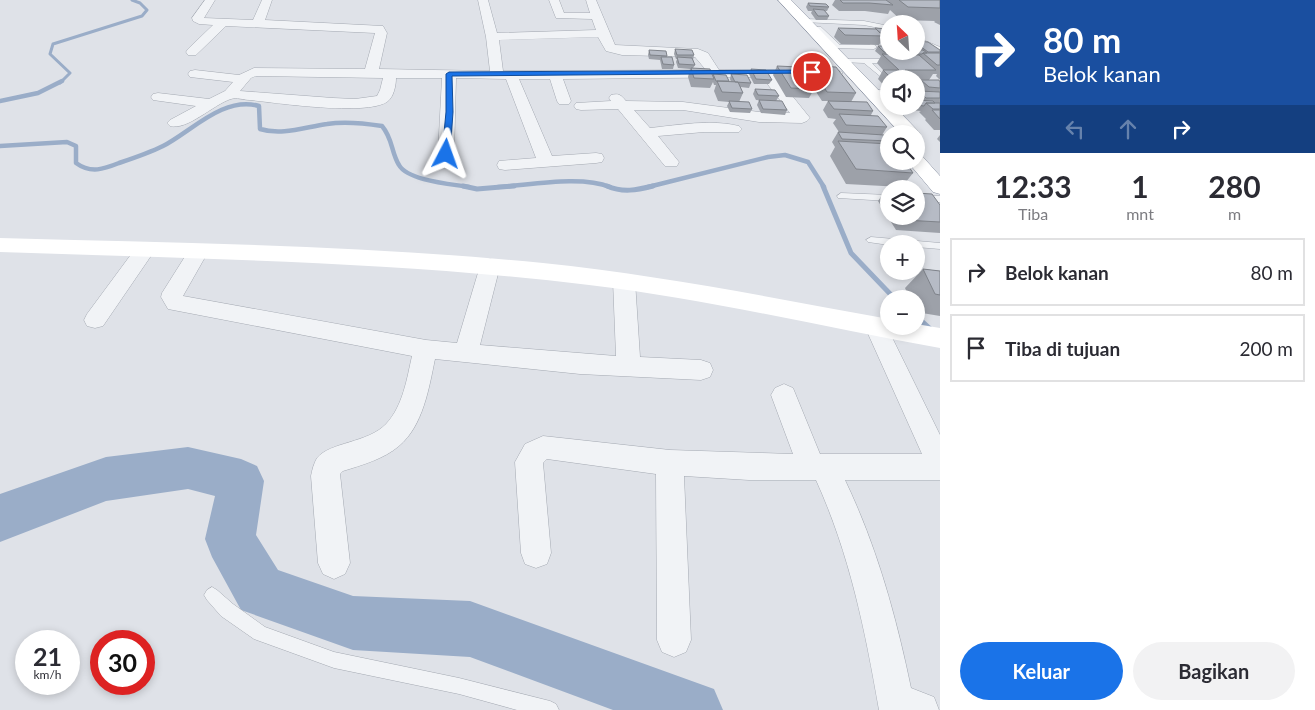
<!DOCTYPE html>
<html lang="id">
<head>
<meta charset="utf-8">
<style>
	body { margin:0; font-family:Lato,sans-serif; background:#f2f2f3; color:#2b2b33; height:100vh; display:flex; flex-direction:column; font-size:19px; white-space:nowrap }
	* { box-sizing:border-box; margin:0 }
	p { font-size:16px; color:#7c7c81 }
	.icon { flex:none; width:28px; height:28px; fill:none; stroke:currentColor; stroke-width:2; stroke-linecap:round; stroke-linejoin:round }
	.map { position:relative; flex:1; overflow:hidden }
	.details { display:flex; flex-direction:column; background:#fff; width:375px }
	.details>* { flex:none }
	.banner { background:#1a4fa0; color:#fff; overflow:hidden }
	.needle { width:32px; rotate:335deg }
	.fabs { position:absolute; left:880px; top:15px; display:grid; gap:10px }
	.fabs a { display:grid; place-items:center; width:45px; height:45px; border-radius:50%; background:#fff; box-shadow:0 2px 8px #0003; font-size:25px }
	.speed { position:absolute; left:15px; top:630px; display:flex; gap:10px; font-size:25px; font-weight:700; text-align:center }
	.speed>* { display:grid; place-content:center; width:65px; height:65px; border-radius:50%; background:#fff; box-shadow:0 2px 8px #0003; line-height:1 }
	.speed small { font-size:12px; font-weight:400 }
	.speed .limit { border:8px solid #d22; background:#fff; color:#111 }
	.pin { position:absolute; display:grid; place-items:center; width:42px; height:42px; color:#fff; margin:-21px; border:2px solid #fff; border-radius:50%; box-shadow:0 1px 5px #0007 }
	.me { position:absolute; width:55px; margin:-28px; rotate:4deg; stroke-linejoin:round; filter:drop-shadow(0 0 4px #0008) }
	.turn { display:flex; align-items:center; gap:18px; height:105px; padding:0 20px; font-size:22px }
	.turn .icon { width:65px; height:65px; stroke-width:2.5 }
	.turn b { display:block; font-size:35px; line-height:42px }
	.lanes { display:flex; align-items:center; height:48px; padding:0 20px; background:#0003; justify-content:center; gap:25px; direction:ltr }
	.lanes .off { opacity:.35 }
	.eta { display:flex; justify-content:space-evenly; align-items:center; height:85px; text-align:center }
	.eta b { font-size:30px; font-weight:700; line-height:35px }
	.cta { display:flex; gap:10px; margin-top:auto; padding:10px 20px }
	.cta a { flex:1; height:58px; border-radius:30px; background:#1a73e8; color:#fff; font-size:20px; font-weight:700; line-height:58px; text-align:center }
	.cta a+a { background:#f2f2f3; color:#2b2b33 }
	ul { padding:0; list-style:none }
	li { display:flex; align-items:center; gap:15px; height:68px; margin:0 10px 8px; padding:0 10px; border:2px solid #e1e1e2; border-radius:0px }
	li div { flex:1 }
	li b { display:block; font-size:19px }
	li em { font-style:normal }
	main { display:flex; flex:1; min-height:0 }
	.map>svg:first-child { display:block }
</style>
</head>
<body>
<main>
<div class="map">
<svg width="940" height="710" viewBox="0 0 940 710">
	<rect width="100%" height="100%" fill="#dfe2e8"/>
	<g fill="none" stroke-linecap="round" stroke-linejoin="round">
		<!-- stream-far3 -->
		<path stroke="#9aadc8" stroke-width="3" d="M60,83L70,73L50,54L53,44L142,16L147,10L140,3L132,0"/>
		<!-- stream-far2 -->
		<path stroke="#9aadc8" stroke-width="4.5" d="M0,101L38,93L62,81
			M0,146L67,142L76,146V163C91,174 104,169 119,163C134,158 149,153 163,146C192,131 223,96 259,106L260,129C282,136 305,127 327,124C345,121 363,123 382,126C393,139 391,152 399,165C408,181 452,184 469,187
			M498,187C530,185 581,175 610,187
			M648,187L768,157L785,155L808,162L824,187"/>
		<!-- stream-far1 -->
		<path stroke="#9aadc8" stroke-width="5" d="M463,186L477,189L514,186
			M607,186C623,193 637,190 653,186
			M823,186L851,253L895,299
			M916,317L921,321"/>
		<!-- stream -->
		<path stroke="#9aadc8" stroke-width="7" d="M919,320L940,339"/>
		<!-- river -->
		<path fill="#9aadc8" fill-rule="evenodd" d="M188,447L241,459L257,466L264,481L256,535L278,570L353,596L470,601L714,689L723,710H613L470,657L353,650L241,610L212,557L205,539L215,496L188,489L106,501L0,542V494L106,457Z"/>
		<defs>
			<path id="lane" d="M805,19L864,21L889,26V30L864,25L803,22Z
				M817,27H821L840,45H869L872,43L877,47L874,49L827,48V46L833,45L817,29Z
				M916,37L940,47V51L916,41Z
				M843,59H894L897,61L894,63H872L884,75L881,77L864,63L841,62V60Z
				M841,193L889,195V201L838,198L837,196Z
				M916,196H940V202H916Z
				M871,237L940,243V249L916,247V244L889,245L868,242L866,240Z
				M212,587L217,590L233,604L265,627L334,652L459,678L550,701L556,704L559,710H517L459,694L334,668L254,639L221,616L207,600L204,595L207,590Z"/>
			<path id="street" d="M205,0H215L204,18L253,20L262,0H272L265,20L383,26L387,33L379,69L490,71L486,37L478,0H488L497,33L596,30L592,19L556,18L549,0H559L564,13H590L586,0H596L615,45L698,49L708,53L719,70L836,69L843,73L836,77H777L810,118L807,121L802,123L759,122L683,110H634L650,128C679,125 711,119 739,126L742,129L739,132H704L658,136L679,162L677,166H665L618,109L581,110L576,109L574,106L576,103L611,101L609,98L611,95C619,93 621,95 626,101L683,102L759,112L790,113L762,77L563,79L571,101L569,104H559L557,101L550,79H519L552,156L596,153L602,154L604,158L602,162L596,163L505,170L499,169L497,165L499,161L536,158L506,79L456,78L454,154L452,157H440L438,154L442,78H396C396,85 394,97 387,102C365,116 278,103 250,100C244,100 236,97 231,99C214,104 187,131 170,126L167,123L170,120L196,106L153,100L151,97L153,94L158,93L209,99L225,91L233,82L190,77L188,74L190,71L195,70L239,75L254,68L365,69L375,33L226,26L196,55H188L186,52L188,49L213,25L199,24L193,21L192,18ZM598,37L606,51L622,55L695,57L706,70L503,71L499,40ZM256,76L383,78L380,90L377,96L355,99L333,98L240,91L251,78Z
				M874,90H889V98L869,97L867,94L869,91Z
				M145,243L152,245L155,250L103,326L95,328L87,326L84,320L87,314L138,245Z
				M198,245L205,247L208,252L183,296L426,340L457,343L480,266L483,261L490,259L497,261L500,266L480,345L616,356L613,281L617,276L624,274L631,276L635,281L640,357L701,360L710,363L713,370L710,377L701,380L580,374L435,359C429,388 423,426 399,446C384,459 362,465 343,471L340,474L350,563L345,574L334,579L323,574L318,563L311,476C312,470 314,463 317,458C330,442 368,443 386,424C403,406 407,378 412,356L168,309L161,297L162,293L191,247Z
				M876,318L884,321L940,435V480H845C877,547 896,616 911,688L934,697L939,710H879C865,630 850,555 816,480H749L684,476L691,640L686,652L674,657L662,652L657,640L656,474L547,459L543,463L551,553L547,564L536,568L525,564L521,553L515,462L525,444L543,436L670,450L793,454L771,395L775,388L784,384L793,388L820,454H922L865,327L868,321Z"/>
			<path id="highway" d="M778,0H791L889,101V106H894L917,130L920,134L917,138L916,134H901Z
				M916,155L923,157L940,176V194L933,192L907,161H916Z"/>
		</defs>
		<!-- lane casing -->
		<use href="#lane" stroke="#a4a9b2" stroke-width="1"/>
		<!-- street casing -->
		<use href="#street" stroke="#a4a9b2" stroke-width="1"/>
		<!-- highway casing -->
		<use href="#highway" stroke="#868e9f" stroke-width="1"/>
		<!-- lane -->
		<use href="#lane" fill="#f1f3f6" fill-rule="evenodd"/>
		<!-- street -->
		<use href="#street" fill="#f1f3f6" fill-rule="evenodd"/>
		<!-- secondary -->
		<path fill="#fff" fill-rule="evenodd" d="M0,238C181,243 363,245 543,263C659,275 774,298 889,319V326H916V324L940,328V348C823,327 707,299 589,285C394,261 196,259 0,252Z"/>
		<!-- highway -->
		<use href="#highway" fill="#fff" fill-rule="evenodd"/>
	</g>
	<!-- wall -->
	<path fill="#9da1a9" d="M835,0H940V25L934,22L935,21L901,20L890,10L888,14L865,11H839L832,5Z
		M808,3L829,7L827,11H825L829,16L827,20H816L811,13L812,11H808L806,7Z
		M838,28L889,29V51H916V41L940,50V80L936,76L937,74H933L929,80L889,79L888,90L878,79L883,70L877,63L881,56L875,51L878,46H888L882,40L879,45L841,44L834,37Z
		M675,49L694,55L693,60L695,65L693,68L712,76L713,74L731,82L730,79L731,74L751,83L749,88L740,87L743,93L739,102L752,109L750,113L730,112L727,106L729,102L718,101L714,91L716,85H714L713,82L710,88L691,87L688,77L690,69L678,68L676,62L677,59H676L674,54Z
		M649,50L667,56V57L674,65L673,69H662L660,60L649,59L648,55Z
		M777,66L814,89L809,98L786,97L773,75Z
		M810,66L856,93L851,102L873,111L871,115L887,127L882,135L889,141L887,144L913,173L902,187L846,184L830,156L835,147L832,142L838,132H839L833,123L836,119L828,118L823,110L828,101H822L805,75Z
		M751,69L772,80L769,84H754L749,74Z
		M921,80L940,82V130H934L925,120L926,119L919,112L921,111L909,110L906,106H916V100H920L916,96V95L919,91H924L918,85Z
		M755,89L779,96L776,101L756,100L753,94Z
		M759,100L787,110L785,115L761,113L757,105Z
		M940,135V142L937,139Z
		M885,191H889V216H916L940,205V233L896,230L878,201Z
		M923,269L940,271V316L916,312V299H910L905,288Z"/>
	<!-- building -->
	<path fill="#b6bbc5" stroke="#7f838a" d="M840,0H886L893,5L869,3H843Z
		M899,0H940V8L908,7Z
		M808,3L826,4L829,7L810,6Z
		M813,9L824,10L829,16H818Z
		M838,28L876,29L884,36L845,35Z
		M875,28L889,29V33H880Z
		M883,34L889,35V40Z
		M916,41L928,42L940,50V52H928L916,43Z
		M878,46H889V51H904L905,53L884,52Z
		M675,49L692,50L694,55H677Z
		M649,50L666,51L667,56L650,55Z
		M916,50H923L927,53H923L922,54H909L906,51H916Z
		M923,53H940V65H937Z
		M882,54L919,55L936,70H905L915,79H892L883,70H899Z
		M661,57H672L674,65L663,64Z
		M677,57L692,58L695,65L679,64Z
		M777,66L799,67L814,89L791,88Z
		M810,66L836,67L856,93L827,92Z
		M691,68L710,69L714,79L694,78Z
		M751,69L766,70L772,80L756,79Z
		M713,74L726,75L729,81H716Z
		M731,74L747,75L751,83L735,82Z
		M921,80H939L940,82V88L929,87Z
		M717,81L738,82L743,93L722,92Z
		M755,89L775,90L779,96L758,95Z
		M919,91L940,92V98H926Z
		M759,100L782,101L787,110L763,109Z
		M916,100L933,101L935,103H926L924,106L916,105Z
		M729,101L749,102L752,109L732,108Z
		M828,101L867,102L873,111L834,109Z
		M926,103H940V109H933Z
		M932,110H940V119Z
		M839,114L878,116L887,127L846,125Z
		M838,132L884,135L889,141L842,139Z
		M838,141L889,144V161H905L913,173L856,169Z
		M885,191H889V197Z
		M916,193L932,194L940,205V222L904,220L902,216H916Z
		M923,269L940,271V295L935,294Z"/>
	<!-- route -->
	<path fill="#1a73e8" stroke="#114b97" d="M812,70L815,72V73L452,76L453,112L450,154L446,156L442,154L446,112V74L449,72Z"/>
</svg>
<div class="fabs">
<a><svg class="needle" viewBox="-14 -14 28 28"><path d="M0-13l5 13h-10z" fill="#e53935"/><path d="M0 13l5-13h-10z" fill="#7c7c81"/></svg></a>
<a><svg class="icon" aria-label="sound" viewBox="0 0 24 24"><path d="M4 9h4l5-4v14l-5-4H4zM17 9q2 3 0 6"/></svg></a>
<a><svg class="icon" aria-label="search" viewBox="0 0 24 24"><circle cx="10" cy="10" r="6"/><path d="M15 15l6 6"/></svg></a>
<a><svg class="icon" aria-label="layers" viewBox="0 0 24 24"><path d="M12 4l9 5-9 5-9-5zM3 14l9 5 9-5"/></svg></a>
<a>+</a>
<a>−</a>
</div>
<div class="speed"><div>21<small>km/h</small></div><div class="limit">30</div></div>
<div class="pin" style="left:812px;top:72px;background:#d93025"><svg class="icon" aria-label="arrive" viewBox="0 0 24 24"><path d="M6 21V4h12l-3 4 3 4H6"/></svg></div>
<svg class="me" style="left:446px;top:154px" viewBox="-20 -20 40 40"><path d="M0-17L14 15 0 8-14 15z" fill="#1a73e8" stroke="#fff" stroke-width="4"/></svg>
</div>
<section class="details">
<div class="banner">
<div class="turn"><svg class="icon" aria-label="right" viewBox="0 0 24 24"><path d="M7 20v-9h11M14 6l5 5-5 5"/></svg><div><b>80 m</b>Belok kanan</div></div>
<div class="lanes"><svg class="icon off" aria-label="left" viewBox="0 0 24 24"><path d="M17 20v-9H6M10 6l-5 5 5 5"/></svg><svg class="icon off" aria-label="ahead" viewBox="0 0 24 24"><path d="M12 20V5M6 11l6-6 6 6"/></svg><svg class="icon" aria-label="right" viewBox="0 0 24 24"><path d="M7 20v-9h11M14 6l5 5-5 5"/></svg></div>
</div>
<div class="eta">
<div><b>12:33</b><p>Tiba</p></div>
<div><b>1</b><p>mnt</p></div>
<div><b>280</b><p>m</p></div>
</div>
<ul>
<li><svg class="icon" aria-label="right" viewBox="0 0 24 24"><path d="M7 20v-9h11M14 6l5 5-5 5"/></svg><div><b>Belok kanan</b></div><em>80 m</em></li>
<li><svg class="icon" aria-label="arrive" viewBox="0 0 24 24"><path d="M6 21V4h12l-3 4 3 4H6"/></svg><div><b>Tiba di tujuan</b></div><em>200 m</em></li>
</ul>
<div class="cta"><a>Keluar</a><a>Bagikan</a></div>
</section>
</main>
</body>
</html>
